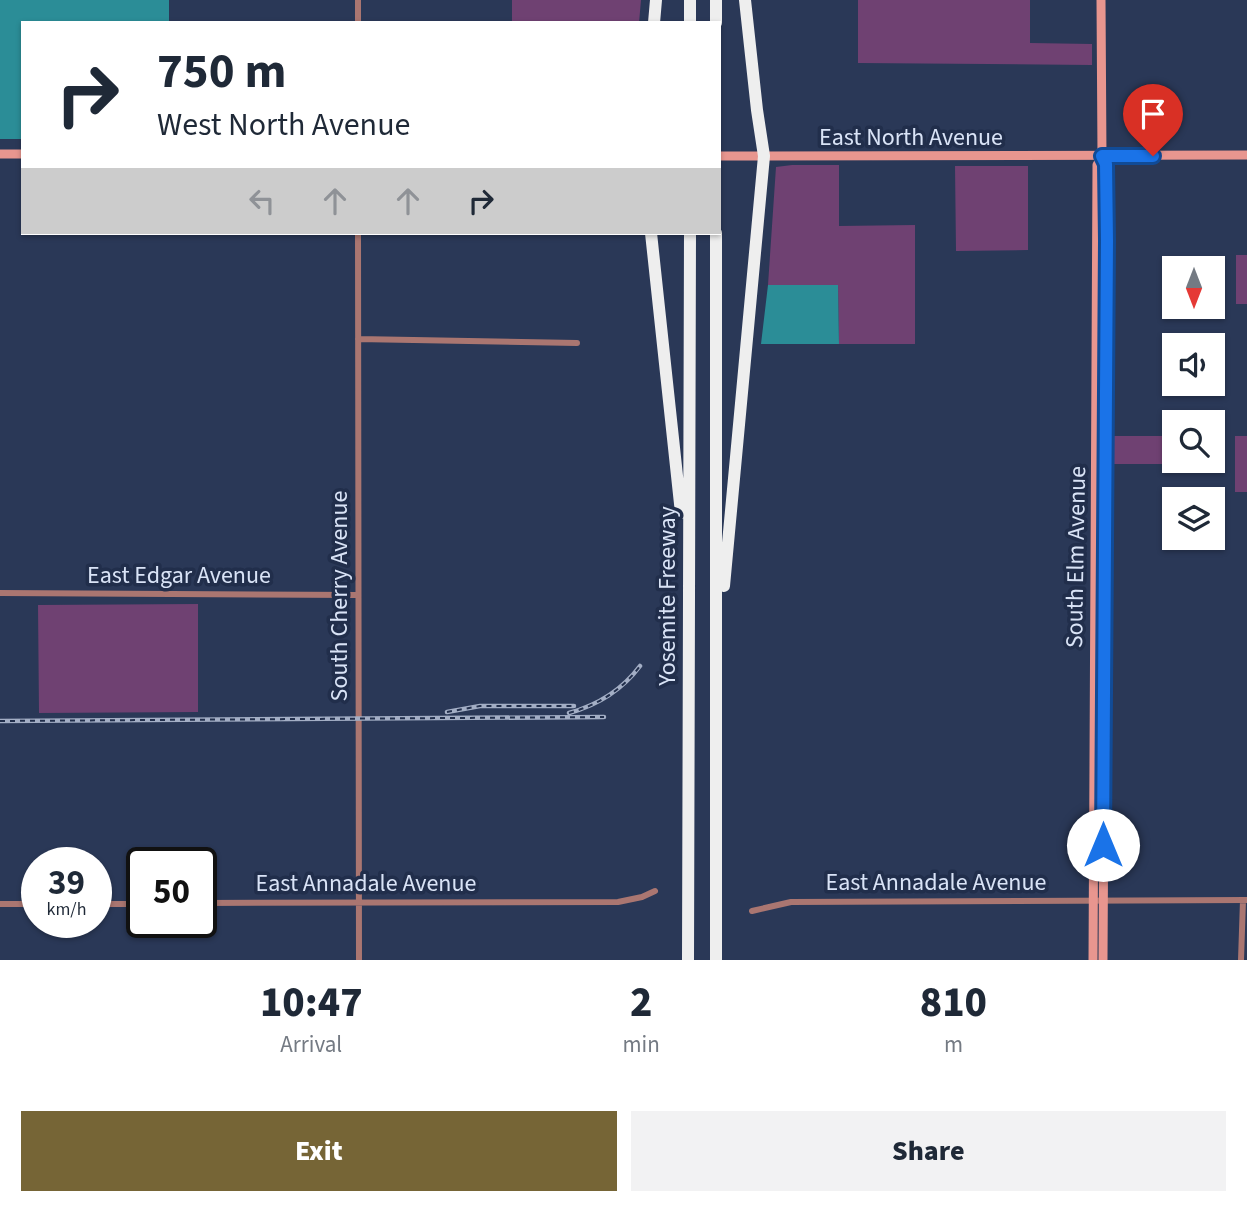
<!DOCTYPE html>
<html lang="en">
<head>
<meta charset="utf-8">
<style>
	body { margin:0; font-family:"Source Sans 3",sans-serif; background:#f2f2f3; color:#1f2937; height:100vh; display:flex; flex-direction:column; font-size:26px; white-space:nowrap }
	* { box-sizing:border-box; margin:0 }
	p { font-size:23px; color:#747a83 }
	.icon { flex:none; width:38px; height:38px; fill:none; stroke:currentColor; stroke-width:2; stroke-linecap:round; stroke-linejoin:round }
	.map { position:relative; height:960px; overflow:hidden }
	.side { display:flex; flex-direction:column; background:#fff; flex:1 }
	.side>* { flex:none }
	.top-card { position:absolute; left:21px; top:21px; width:700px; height:214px; border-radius:0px; box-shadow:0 2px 5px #0004; background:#fff; color:#1f2937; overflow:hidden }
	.needle { width:46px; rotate:180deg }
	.fabs { position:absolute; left:1162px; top:256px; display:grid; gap:14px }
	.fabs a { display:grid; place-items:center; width:63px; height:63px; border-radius:0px; background:#fff; box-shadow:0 2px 5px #0004; font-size:35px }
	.speed { position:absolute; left:21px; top:847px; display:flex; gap:14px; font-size:35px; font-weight:700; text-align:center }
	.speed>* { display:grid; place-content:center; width:91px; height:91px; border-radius:50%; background:#fff; box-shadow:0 2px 5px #0004; line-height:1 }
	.speed small { font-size:18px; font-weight:400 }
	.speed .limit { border:4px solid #111; border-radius:10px; background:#fff; color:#111 }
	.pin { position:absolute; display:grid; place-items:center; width:60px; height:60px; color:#fff; margin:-72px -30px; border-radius:50% 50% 50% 0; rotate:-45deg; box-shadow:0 0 7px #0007 }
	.pin .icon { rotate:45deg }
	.me { position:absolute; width:77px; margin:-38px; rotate:0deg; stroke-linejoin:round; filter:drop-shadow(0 0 5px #0008) }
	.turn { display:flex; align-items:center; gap:24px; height:147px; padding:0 21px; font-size:32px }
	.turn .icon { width:91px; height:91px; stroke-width:2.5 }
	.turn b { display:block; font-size:49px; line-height:60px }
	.lanes { display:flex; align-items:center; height:66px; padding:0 21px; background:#0003; justify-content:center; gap:35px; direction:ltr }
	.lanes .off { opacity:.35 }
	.eta { display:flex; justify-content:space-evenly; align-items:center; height:119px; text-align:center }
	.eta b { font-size:42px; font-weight:800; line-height:49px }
	.button { display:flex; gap:14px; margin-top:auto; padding:14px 21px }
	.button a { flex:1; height:80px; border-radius:0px; background:#766536; color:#fff; font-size:28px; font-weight:800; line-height:80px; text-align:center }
	.button a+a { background:#f2f2f3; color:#1f2937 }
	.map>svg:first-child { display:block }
</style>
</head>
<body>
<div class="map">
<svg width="1247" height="960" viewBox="0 0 1247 960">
	<rect width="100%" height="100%" fill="#2a3857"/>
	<!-- green -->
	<path fill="#6f4172" d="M512,0H641L639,23H512Z
		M858,0H1030V43L1092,44V65L858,63Z
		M792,165H839V226L915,225V344H839L838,285H768L776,167Z
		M955,166H1028V250L956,251Z
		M1236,255H1247V304H1236Z
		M1112,436H1174V460H1196V464H1112Z
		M1235,436H1247V492H1235Z
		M198,604V712L39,713L38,605Z"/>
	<!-- water -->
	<path fill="#2b8d97" d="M0,0H169V23H23V139H0Z
		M768,285H838L839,344H761Z"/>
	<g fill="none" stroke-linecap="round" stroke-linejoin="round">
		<!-- street -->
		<path stroke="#aa7671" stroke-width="6" d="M358,0V23
			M358,233L359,960
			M358,339L577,343
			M0,593L358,595
			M201,903L618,902L642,897L655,891
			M0,904H37
			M96,904H142
			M752,911L791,902L1247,900
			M1241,960L1243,900"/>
		<!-- secondary -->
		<path stroke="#e8968f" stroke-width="9" d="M1101,0L1102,156L1106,165L1107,241L1103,960
			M0,154H23
			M719,156L1247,155
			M1093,960L1097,165L1102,156"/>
		<!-- highway -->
		<path stroke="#eee" stroke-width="12" d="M690,0V23
			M716,0V23
			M654,23L656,0
			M651,233L681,513
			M724,586L764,156L757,110L745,0
			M688,960L690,233
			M716,960V233"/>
		<defs>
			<path id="rail" d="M447,712L480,706H574
				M569,713C598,705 622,690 640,666
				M0,721L604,717"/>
		</defs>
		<!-- rail casing -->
		<use href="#rail" stroke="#a3aec5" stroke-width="4.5"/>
		<!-- rail -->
		<use href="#rail" stroke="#212e4b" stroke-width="2" stroke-dasharray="5" stroke-linecap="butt"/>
	</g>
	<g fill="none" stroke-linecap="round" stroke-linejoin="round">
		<defs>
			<path id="route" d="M1103,845L1107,241L1106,164L1102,156H1153"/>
		</defs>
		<!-- route casing -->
		<use href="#route" stroke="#114b97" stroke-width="18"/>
		<!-- route -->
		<use href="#route" stroke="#1a73e8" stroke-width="12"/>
	</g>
	<g text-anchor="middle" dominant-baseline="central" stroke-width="7" stroke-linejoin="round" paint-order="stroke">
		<!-- street labels -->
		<g font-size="24" fill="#d9e3f6" stroke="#212e4b">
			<text x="911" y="137">East North Avenue</text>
			<text transform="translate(1076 557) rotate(-89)">South Elm Avenue</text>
			<text x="179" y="575">East Edgar Avenue</text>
			<text transform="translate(339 596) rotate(-90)">South Cherry Avenue</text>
			<text transform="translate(667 596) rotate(-90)">Yosemite Freeway</text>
			<text x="936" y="882">East Annadale Avenue</text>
			<text x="366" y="883">East Annadale Avenue</text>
		</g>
	</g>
</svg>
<div class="fabs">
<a><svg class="needle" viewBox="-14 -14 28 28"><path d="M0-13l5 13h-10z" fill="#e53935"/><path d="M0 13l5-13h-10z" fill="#747a83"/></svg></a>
<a><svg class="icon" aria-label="sound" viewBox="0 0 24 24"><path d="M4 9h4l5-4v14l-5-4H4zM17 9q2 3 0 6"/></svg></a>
<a><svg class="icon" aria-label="search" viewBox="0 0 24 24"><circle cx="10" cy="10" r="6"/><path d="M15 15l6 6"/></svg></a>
<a><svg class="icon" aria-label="layers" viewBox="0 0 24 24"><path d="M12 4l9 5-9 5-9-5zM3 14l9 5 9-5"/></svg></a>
</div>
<div class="speed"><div>39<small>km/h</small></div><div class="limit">50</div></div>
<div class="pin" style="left:1153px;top:156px;background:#d93025"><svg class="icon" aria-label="arrive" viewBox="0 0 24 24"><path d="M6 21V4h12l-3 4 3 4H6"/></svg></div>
<svg class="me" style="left:1103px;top:845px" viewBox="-20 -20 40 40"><circle r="19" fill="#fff"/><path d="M0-13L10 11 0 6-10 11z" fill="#1a73e8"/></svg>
<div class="top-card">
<div class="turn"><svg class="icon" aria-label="right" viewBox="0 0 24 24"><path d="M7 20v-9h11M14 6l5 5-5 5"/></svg><div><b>750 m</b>West North Avenue</div></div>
<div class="lanes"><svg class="icon off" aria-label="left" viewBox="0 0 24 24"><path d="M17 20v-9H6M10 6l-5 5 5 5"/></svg><svg class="icon off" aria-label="ahead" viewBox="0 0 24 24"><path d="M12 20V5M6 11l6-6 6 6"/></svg><svg class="icon off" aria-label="ahead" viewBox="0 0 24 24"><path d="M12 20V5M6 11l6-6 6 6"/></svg><svg class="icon" aria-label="right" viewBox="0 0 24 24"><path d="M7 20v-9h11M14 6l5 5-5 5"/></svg></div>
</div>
</div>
<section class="side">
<div class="eta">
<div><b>10:47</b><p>Arrival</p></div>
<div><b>2</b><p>min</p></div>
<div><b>810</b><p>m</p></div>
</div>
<div class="button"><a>Exit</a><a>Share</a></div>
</section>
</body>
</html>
